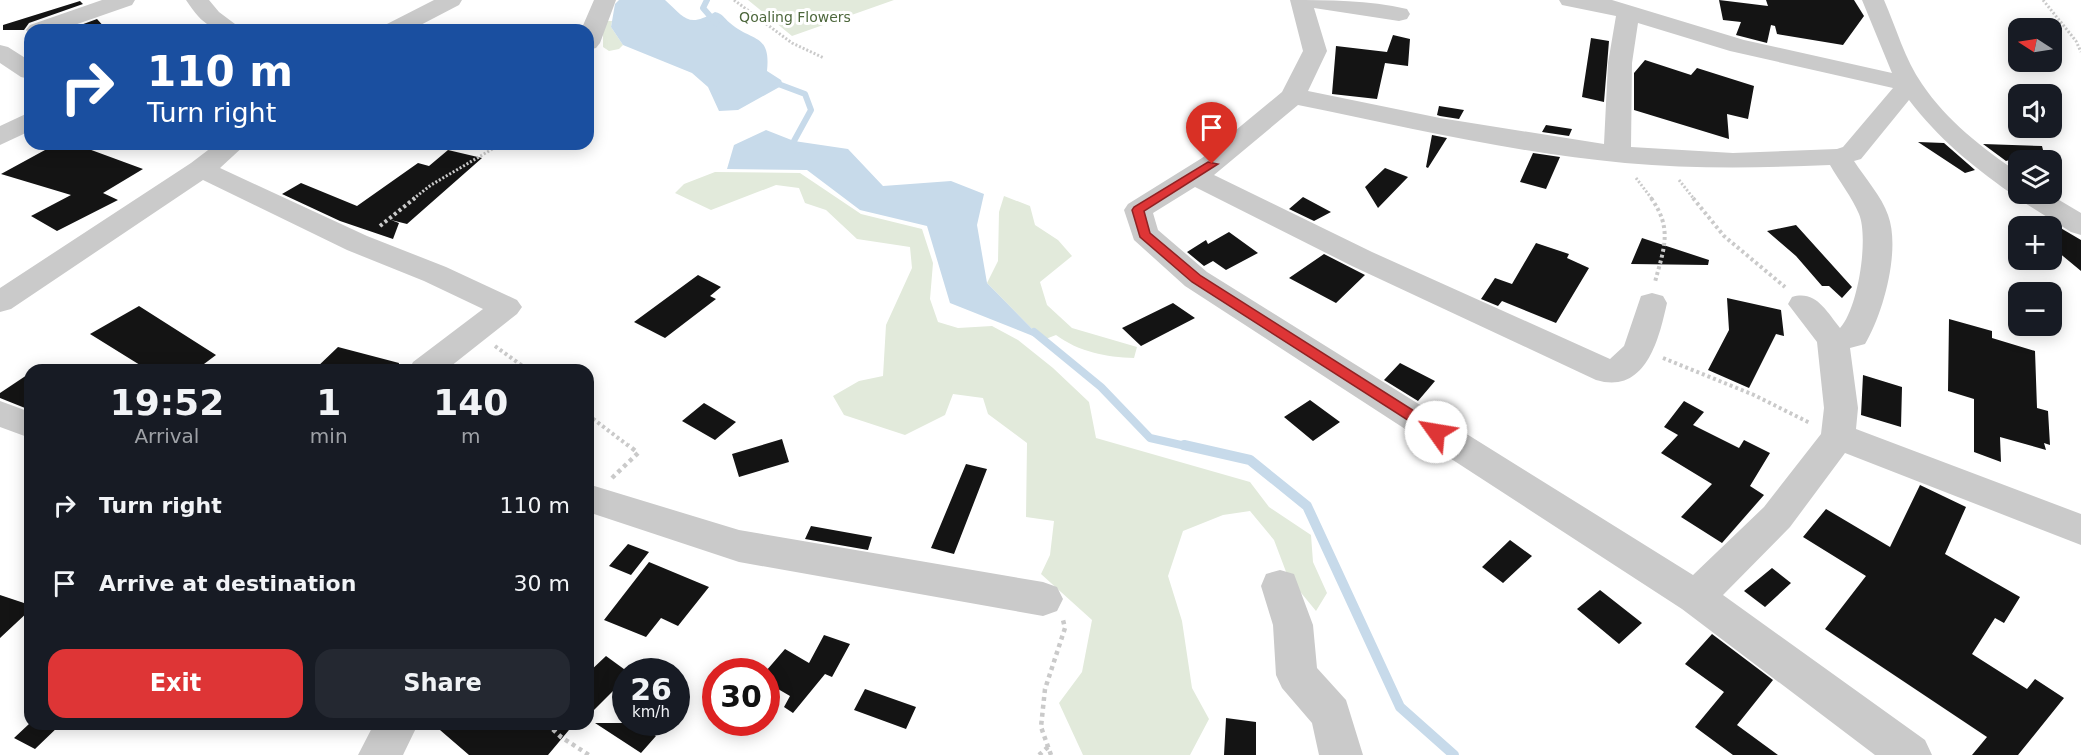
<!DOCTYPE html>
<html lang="en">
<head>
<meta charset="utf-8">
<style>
	body { margin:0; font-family:"DejaVu Sans",sans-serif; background:#242831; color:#f1f3f6; height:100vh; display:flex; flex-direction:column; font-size:22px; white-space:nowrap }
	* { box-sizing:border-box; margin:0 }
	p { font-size:20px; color:#9ea1a6 }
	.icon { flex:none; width:33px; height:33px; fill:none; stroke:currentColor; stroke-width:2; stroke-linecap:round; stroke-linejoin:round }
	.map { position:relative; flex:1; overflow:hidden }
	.sheet { position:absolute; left:24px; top:364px; width:570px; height:366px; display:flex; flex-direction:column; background:#171b24; border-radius:18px; box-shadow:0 3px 15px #0003 }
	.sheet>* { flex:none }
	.guide { position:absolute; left:24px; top:24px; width:570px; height:126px; border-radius:18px; box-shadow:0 3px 15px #0003; background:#1a4fa0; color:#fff; overflow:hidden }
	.needle { width:39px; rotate:282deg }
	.tools { position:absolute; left:2008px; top:18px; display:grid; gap:12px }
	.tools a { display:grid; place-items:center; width:54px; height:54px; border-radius:12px; background:#171b24; box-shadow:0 3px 15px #0003; font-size:30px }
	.speed { position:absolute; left:612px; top:658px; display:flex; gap:12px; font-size:30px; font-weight:700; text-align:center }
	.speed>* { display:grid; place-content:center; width:78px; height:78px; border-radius:50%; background:#171b24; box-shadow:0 3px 15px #0003; line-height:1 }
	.speed small { font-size:15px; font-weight:400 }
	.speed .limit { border:9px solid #d22; background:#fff; color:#111 }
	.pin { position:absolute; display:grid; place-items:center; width:51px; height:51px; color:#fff; margin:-62px -26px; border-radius:50% 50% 50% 0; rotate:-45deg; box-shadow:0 0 6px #0007 }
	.pin .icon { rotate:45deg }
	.me { position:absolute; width:66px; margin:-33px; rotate:302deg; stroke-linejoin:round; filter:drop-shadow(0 0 4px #0008) }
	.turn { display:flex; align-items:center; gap:21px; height:126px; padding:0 24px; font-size:27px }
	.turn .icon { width:78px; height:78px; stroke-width:2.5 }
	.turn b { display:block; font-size:42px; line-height:51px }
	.eta { display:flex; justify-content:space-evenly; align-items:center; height:102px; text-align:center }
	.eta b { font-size:36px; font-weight:700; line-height:42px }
	.cta { display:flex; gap:12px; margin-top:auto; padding:12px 24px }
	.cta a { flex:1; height:69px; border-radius:18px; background:#de3536; color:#fff; font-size:24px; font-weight:700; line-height:69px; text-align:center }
	.cta a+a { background:#242831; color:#f1f3f6 }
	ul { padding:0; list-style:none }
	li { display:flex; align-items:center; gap:18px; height:78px; padding:0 24px }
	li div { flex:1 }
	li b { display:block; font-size:22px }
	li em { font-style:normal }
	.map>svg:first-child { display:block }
</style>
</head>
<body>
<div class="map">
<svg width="2081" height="755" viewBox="0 0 2081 755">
	<rect width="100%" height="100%" fill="#fff"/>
	<!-- green -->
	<path fill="#e2eadb" d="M748,0H894L792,36Z
		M603,21H612L611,27L623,45L619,49L609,51L603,47Z
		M715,172L800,173L861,214L922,229L933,263L930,299L938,322L958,328L992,326L1018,340L1053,368L1089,402L1096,438L1250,482L1269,507L1311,535L1313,562L1327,593L1316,611L1288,577L1274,540L1250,511L1223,515L1183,531L1168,576L1182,621L1192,688L1209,719L1190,755H1083L1059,703L1082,672L1092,620L1041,574L1050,555L1054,521L1026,517L1027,443L988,414L983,398L953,394L945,415L905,435L844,415L833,396L859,381L883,376L886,325L912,268L910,247L857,239L826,210L805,203L799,188L776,185L711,210L675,193L684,184Z
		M1004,196L1030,206L1035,225L1058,240L1072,256L1040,282L1047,305L1072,328L1137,347L1134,358C1106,357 1079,352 1056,335L1043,340L987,283L998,261L999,212Z"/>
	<!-- water -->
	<path fill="#c7daea" d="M619,0H665C685,18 688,28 715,12C723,14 723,17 730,23C752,42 771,33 767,71L781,80L783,85L738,110L719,111L708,87L692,73L623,45L611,27L615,4Z
		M766,130L794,141L848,149L883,186L951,181L984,194L977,225L987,283L1043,340L950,303L927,226L860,210L807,170L727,169L734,145Z"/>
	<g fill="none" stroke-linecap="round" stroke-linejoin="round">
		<!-- stream-far2 -->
		<path stroke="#c7daea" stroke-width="6" d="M707,0L703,8L716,23
			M773,82L805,94L811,110L794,141L797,151"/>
		<!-- stream-far1 -->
		<path stroke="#c7daea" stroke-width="8" d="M1034,332L1101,387L1150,438L1190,447"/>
		<!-- stream -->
		<path stroke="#c7daea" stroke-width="10" d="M1184,445L1250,460L1307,506L1400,707L1454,755"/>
	</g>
	<!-- building -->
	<path fill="#141414" d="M1719,0L1768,6L1766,0H1854L1864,16L1843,45L1777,34L1775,26L1771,25L1767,43L1736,35L1741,22L1723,20Z
		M80,1L83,4L29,23L24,30H3V25Z
		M97,19L107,30H67Z
		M1393,35L1410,39L1408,66L1385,63L1377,99L1332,94L1336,46L1387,52Z
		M1591,38L1609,41L1604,102L1582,97Z
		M1645,60L1691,75L1697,68L1754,86L1748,119L1727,114L1729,139L1634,110V73Z
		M1439,106L1464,110L1459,119L1440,116L1437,115Z
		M1546,125L1572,129L1569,136L1542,132Z
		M1432,135L1447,138L1428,168L1426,167Z
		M1918,142L1944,143L1975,170L1965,173Z
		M56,144H75L143,169L103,193L118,200L57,231L31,216L71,195L1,174Z
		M1983,144L2042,146L2043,150L2006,161Z
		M448,150L482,158L407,224L391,220L399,223L393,239L340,221L282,194L301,183L357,206L418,163L429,166Z
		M1533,153L1560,157L1546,189L1520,182Z
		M1385,168L1408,177L1378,208L1365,187Z
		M1303,197L1331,212L1314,221L1289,209Z
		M2052,223L2081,240V271L2052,247Z
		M1796,225L1852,287L1842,298L1829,286H1822L1796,256L1767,231Z
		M1229,232L1258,253L1226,270L1213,261L1204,266L1187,252L1206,240L1208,244Z
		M1642,238L1709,260L1708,265L1631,264Z
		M1536,243L1569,254L1567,258L1589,268L1556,323L1502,301L1498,306L1481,299L1495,278L1512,284Z
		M1324,254L1365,275L1336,303L1289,278Z
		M698,275L721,287L710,296L716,299L665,338L634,322Z
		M1727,298L1781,310L1784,336L1776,334L1749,388L1708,370L1729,330Z
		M1173,303L1195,318L1141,346L1122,328Z
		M139,306L216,355L196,370H148L90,334Z
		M1949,319L1992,331V338L2035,351L2037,408L2048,411L2050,445L2044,443L2046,450L2000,437L2001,462L1974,452V399L1948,391Z
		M338,347L399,363L398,370H314Z
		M1400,363L1435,381L1418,401L1384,380Z
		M30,373V410L0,398V393Z
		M1863,375L1902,387L1901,427L1861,415Z
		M1310,400L1340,422L1313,441L1284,417Z
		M1684,401L1704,412L1693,425L1739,448L1744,440L1770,453L1750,486L1764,495L1722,543L1681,517L1712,484L1661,453L1678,435L1664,427Z
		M704,403L736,422L715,440L682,421Z
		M782,439L789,462L739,477L732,454Z
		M966,464L987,469L954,554L931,548Z
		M1920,485L1966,507L1945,554L2020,597L2004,623L1995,618L1972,654L2027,689L2035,679L2064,698L2018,755H1972L1987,737L1825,629L1866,576L1803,537L1826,509L1890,547Z
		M811,526L872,537L868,550L805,539Z
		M1510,540L1532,556L1503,583L1482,567Z
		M628,544L649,552L631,575L609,566Z
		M649,562L709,587L678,626L661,618L646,637L604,620Z
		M1772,568L1791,583L1765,607L1744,591Z
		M1600,590L1642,623L1619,644L1577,609Z
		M0,595L30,605V610L0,638Z
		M1712,634L1773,680L1737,725L1778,755H1733L1695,727L1724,692L1685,664Z
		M824,635L850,644L832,677L825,674L793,713L784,707L790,696L766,682V671L785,649L809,663Z
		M606,656L628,672H626V678L588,716V673Z
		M865,689L916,707L906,729L854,710Z
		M1226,718L1256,722V755H1224Z
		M595,723H635L656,736L641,753Z
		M29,724H61L35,749L14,738Z
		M433,724H574L548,755H469Z"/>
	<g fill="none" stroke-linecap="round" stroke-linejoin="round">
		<!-- path-far2 -->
		<path stroke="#cacaca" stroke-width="3" stroke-dasharray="2 2" stroke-linecap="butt" d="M734,0L792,43L824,58
			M2043,0L2076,41L2081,52
			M1636,178L1652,199
			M1679,180L1694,199
			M413,199L431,185L501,144"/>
		<!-- path-far1 -->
		<path stroke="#cacaca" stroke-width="4" stroke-dasharray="3 3" stroke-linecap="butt" d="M1651,198C1673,229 1664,248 1655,282
			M1693,198L1724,236L1785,287
			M380,226L415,198
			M495,346L528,370
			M1663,358L1754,395L1810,423
			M588,415L630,447"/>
		<!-- path -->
		<path stroke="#cacaca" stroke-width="4.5" stroke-dasharray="4 4" stroke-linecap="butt" d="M612,478L638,453L628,445
			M547,724L561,737L589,755
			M1039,755L1048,747
			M1051,755L1041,727L1045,689L1065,628L1063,620"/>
		<!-- minor -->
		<path fill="#cacaca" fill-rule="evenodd" d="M102,0H135L132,5L60,30H30V35L26,30L30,25Z
			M186,0H209L219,12L243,30C211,30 204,27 186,0Z
			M434,0H462L459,5L411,30H381L385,25Z
			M594,0H616L600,43L596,48L588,50V30H581Z
			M1290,0C1329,0 1368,0 1407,9L1410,14L1407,19L1399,21L1314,8L1327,51L1308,91L1440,118L1604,144L1608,63L1616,16L1562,5L1559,0H1612L1744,40L1892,73L1862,0H1884C1896,27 1905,60 1922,84C1947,121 1982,148 2019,173V194H2049L2081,213V235L2071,232L2020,200L2016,194L2009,192C1971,165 1938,138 1909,100L1861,159L1854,161C1865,178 1882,197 1888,215C1901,250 1883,314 1865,344L1850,348L1858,408L1856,429L2081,514V545L1845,453L1790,527L1723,595L1925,740L1932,755H1875L1682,609L1185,286L1134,240L1124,210L1128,204L1202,158L1282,92L1303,51ZM1638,23L1730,51L1893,88L1843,147L1837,149L1733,153L1631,147L1632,63ZM1298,105C1406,127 1515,153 1625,163C1693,169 1761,168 1830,165C1839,181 1852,197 1859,214C1869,238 1858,309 1840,328C1826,311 1816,290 1792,297L1788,304L1817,342L1824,408L1821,434L1764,507L1693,575L1207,272L1158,230L1153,213L1195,187L1352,266L1596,380C1646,395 1659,339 1667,303L1663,296L1652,293L1641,296L1624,346L1610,359L1372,252L1214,175Z
			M0,45L8,47L30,61V79L21,77L0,63Z
			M30,112V131L0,145V126Z
			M216,144H246L220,168L367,236L446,267L517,300L522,307L517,314L446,370H409L413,362L483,309L424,281L347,250L203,180L11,309L0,312V288L191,163Z
			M0,401L30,412V438L0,427Z
			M591,485L739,530L1043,582L1057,587L1063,599L1057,611L1043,616L739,562L594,514L588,517V486Z
			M1280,570L1294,574L1313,625L1317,668L1346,700L1363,755H1319L1312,723L1282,688L1276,675L1273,625L1261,586L1266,574Z
			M374,724H418L403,755H358Z"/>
	</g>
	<!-- route -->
	<path fill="#de3536" stroke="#902223" stroke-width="1.5" d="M1208,162L1218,164L1144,211L1150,233L1201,276L1441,428V435H1431L1192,282L1140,237L1132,210L1134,207Z"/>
	<g text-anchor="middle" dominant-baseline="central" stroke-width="6" stroke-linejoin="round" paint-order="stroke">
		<!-- far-park labels -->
		<g font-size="14" fill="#4d673c" stroke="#fff">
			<text x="795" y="17">Qoaling Flowers</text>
		</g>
	</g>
</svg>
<div class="tools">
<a><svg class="needle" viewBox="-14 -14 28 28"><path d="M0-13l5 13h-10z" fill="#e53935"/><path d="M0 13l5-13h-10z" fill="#9ea1a6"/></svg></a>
<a><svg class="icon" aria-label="sound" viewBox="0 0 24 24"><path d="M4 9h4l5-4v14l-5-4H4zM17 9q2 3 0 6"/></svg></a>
<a><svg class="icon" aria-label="layers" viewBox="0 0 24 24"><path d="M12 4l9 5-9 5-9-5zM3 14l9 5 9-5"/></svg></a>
<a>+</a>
<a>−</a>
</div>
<div class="speed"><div>26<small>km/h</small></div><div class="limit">30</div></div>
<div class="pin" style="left:1212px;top:164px;background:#d93025"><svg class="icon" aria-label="arrive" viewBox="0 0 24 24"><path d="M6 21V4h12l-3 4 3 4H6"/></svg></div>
<svg class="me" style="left:1436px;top:432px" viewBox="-20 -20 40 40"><circle r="19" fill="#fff"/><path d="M0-13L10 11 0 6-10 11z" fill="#de3536"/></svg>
<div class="guide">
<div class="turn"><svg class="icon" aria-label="right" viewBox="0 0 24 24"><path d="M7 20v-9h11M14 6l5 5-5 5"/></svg><div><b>110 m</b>Turn right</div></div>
</div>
<section class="sheet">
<div class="eta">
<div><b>19:52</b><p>Arrival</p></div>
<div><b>1</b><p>min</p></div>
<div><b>140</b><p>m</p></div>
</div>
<ul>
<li><svg class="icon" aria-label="right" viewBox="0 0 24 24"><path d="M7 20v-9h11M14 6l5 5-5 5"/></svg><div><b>Turn right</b></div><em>110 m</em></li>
<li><svg class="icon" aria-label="arrive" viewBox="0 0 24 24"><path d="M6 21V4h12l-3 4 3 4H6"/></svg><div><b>Arrive at destination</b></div><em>30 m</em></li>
</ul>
<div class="cta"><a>Exit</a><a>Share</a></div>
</section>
</div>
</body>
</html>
